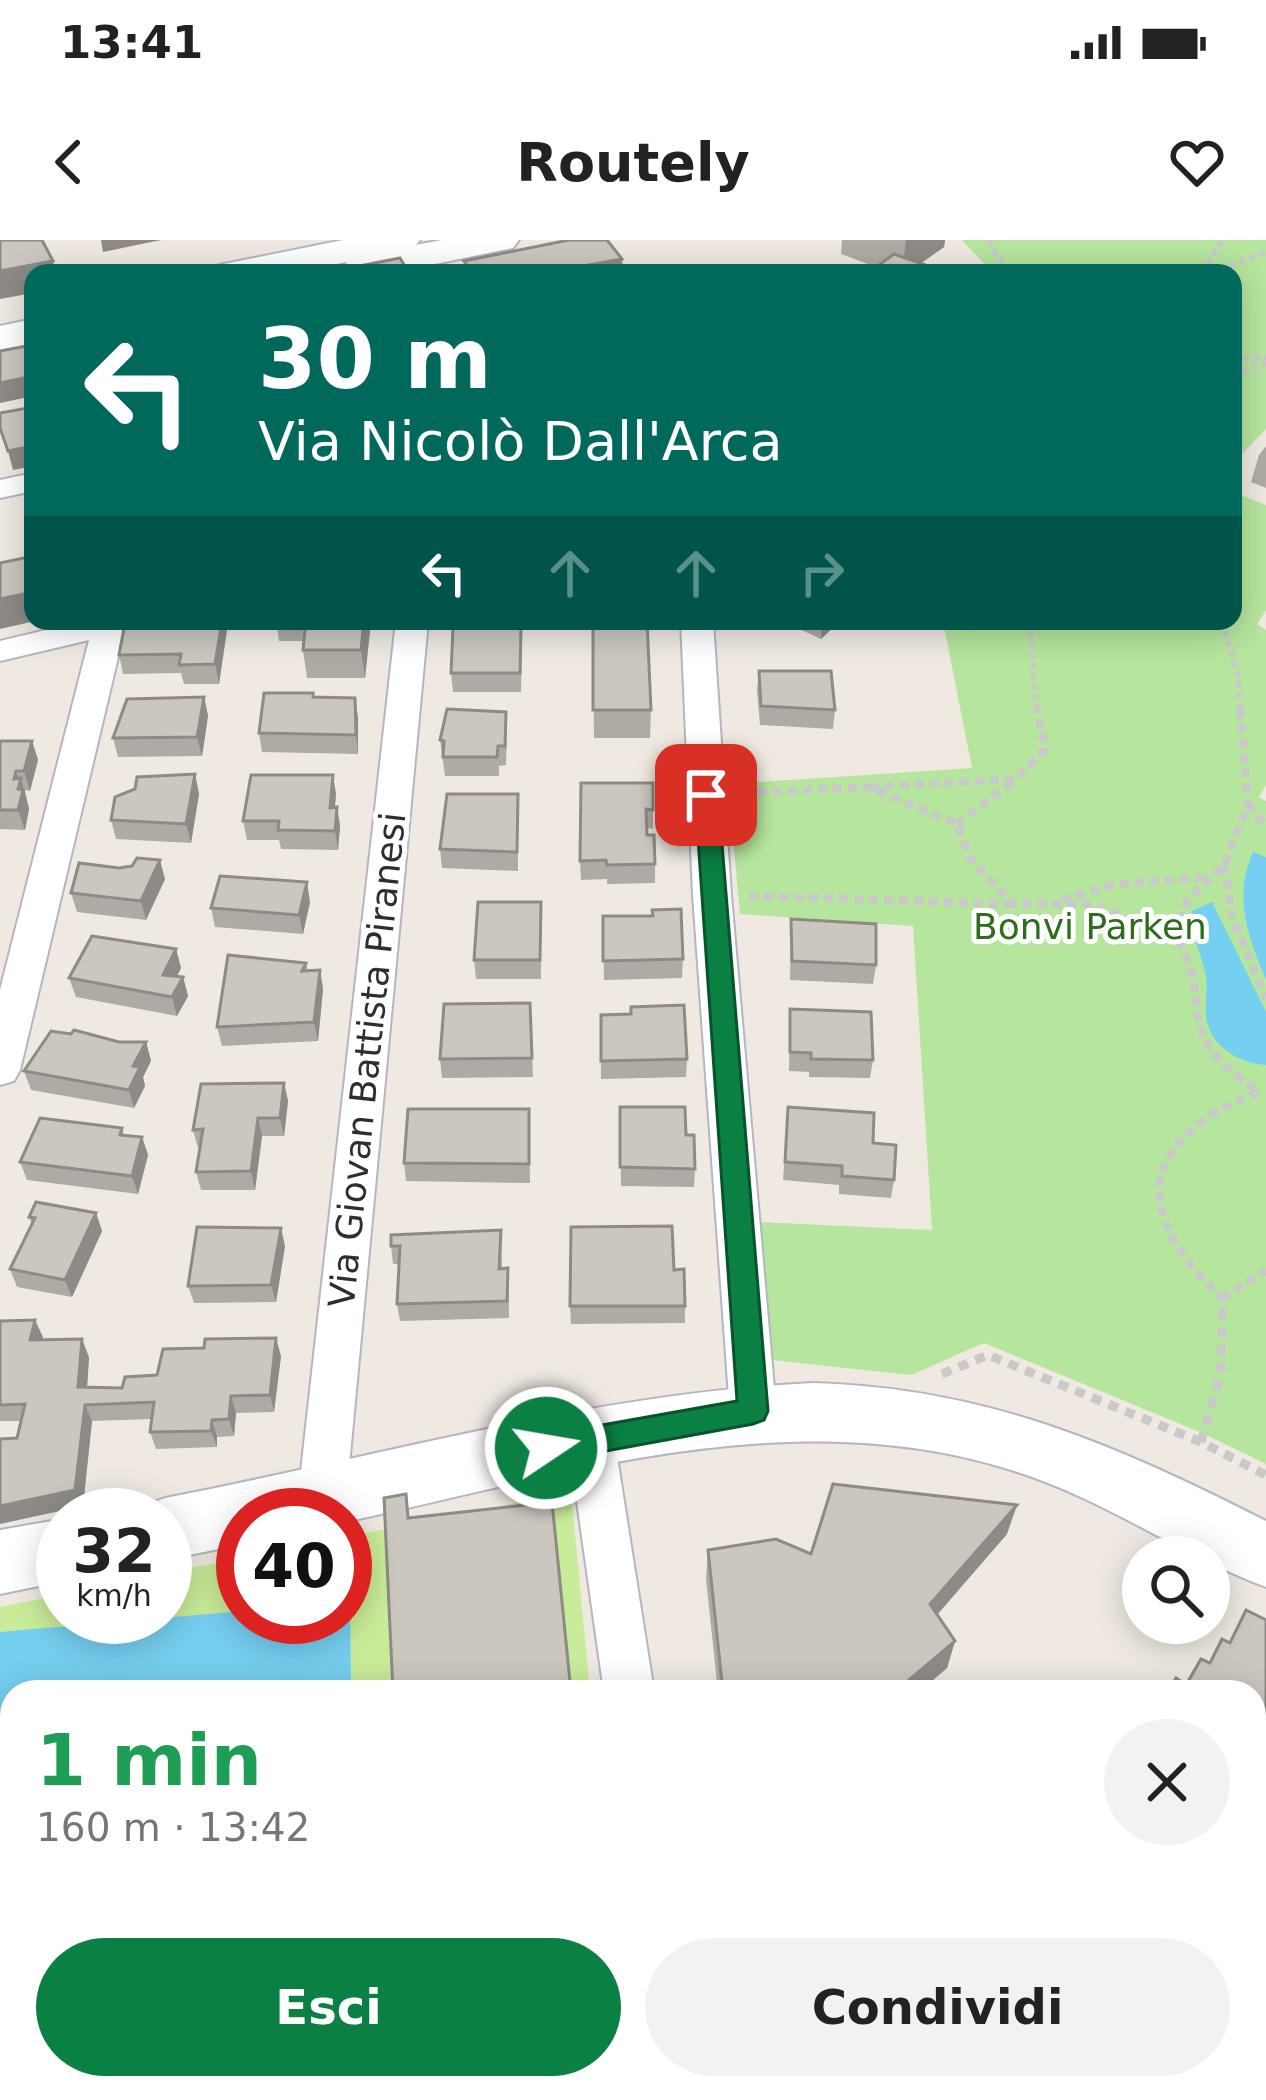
<!DOCTYPE html>
<html lang="it">
<head>
<meta charset="utf-8">
<style>
	body { margin:0; font-family:"DejaVu Sans",sans-serif; background:#f2f2f2; color:#222; height:100vh; display:flex; flex-direction:column; font-size:45px; white-space:nowrap }
	* { box-sizing:border-box; margin:0 }
	p { font-size:39px; color:#767676 }
	.icon { flex:none; width:66px; height:66px; fill:none; stroke:currentColor; stroke-width:2; stroke-linecap:round; stroke-linejoin:round }
	.map { position:relative; flex:1; overflow:hidden }
	.side { position:absolute; left:0px; top:1440px; width:1266px; height:420px; display:flex; flex-direction:column; background:#fff; border-radius:36px 36px 0 0; box-shadow:0 6px 30px #0003 }
	.side>* { flex:none }
	.top-card { position:absolute; left:24px; top:24px; width:1218px; height:366px; border-radius:24px; box-shadow:0 6px 30px #0003; background:#00695c; color:#fff; overflow:hidden }
	.tools { position:absolute; left:1122px; top:1296px; display:grid; gap:24px }
	.tools a { display:grid; place-items:center; width:108px; height:108px; border-radius:50%; background:#fff; box-shadow:0 6px 30px #0003; font-size:60px }
	.speed { position:absolute; left:36px; top:1248px; display:flex; gap:24px; font-size:60px; font-weight:700; text-align:center }
	.speed>* { display:grid; place-content:center; width:156px; height:156px; border-radius:50%; background:#fff; box-shadow:0 6px 30px #0003; line-height:1 }
	.speed small { font-size:30px; font-weight:400 }
	.speed .limit { border:18px solid #d22; background:#fff; color:#111 }
	.pin { position:absolute; display:grid; place-items:center; width:102px; height:102px; color:#fff; margin:-51px; border-radius:24px; box-shadow:0 6px 18px #0006 }
	.me { position:absolute; width:132px; margin:-66px; rotate:78deg; stroke-linejoin:round; filter:drop-shadow(0 0 9px #0008) }
	.turn { display:flex; align-items:center; gap:42px; height:252px; padding:0 36px; font-size:54px }
	.turn .icon { width:156px; height:156px; stroke-width:2.5 }
	.turn b { display:block; font-size:84px; line-height:102px }
	.lanes { display:flex; align-items:center; height:114px; padding:0 36px; background:#0003; justify-content:center; gap:60px; direction:ltr }
	.lanes .off { opacity:.35 }
	.round { display:grid; place-items:center; flex:none; width:126px; height:126px; border-radius:63px; background:#f2f2f2 }
	.summary { display:flex; align-items:center; justify-content:space-between; height:204px; padding:0 36px }
	h1 { font-size:72px; font-weight:700; line-height:90px; color:#1e9e55 }
	.action { display:flex; gap:24px; margin-top:auto; padding:24px 36px }
	.action a { flex:1; height:138px; border-radius:72px; background:#0b8043; color:#fff; font-size:48px; font-weight:700; line-height:138px; text-align:center }
	.action a+a { background:#f2f2f2; color:#222 }
	.status { display:flex; justify-content:space-between; align-items:center; height:84px; padding:0 60px; background:#fff; direction:ltr }
	.status svg { height:33px; fill:currentColor }
	header { display:flex; justify-content:space-between; align-items:center; height:156px; padding:0 36px; background:#fff; font-size:54px; font-weight:700 }
	.map>svg:first-child { display:block }
</style>
</head>
<body>
<div class="status"><b>13:41</b><svg viewBox="0 0 49 12"><path d="M0 12V9h3v3zM5 12V6h3v6zM10 12V3h3v9zM15 12V0h3v12zM26 1h20v11H26zM47 4h2v5h-2z"/></svg></div>
<header><svg class="icon" aria-label="back" viewBox="0 0 24 24"><path d="M15 5l-7 7 7 7"/></svg>Routely<svg class="icon" aria-label="heart" viewBox="0 0 24 24"><path d="M12 20l-8-8c-3-5 5-10 8-4 3-6 11-1 8 4z"/></svg></header>
<div class="map">
<svg width="1266" height="1860" viewBox="0 0 1266 1860">
	<rect width="100%" height="100%" fill="#efe9e1"/>
	<!-- green -->
	<path fill="#b6e59e" d="M962,0H1266V189L1233,223V33H985L989,29Z
		M1233,252L1266,265V370L1257,384L1266,390V545L1259,557L1266,561V1224L1200,1192L984,1103L911,1135L772,1120L758,982L932,990L913,686L740,674L728,544L972,528L943,381H1233Z"/>
	<!-- pitch -->
	<path fill="#c9ec9a" d="M571,1252L590,1452H12V1677L0,1679V1367L63,1354V1377H165V1333L243,1318V1377H345V1297Z
		M12,1704V1848H385V1860H0V1705Z"/>
	<!-- water -->
	<path fill="#75cff0" d="M1253,612L1266,617V740C1248,697 1233,657 1253,612Z
		M1212,662L1266,772V825C1239,824 1207,804 1206,774C1205,761 1208,749 1206,736C1202,713 1189,694 1192,671Z
		M345,1362H350L351,1452H12V1506L0,1507V1392L243,1371V1377H345Z"/>
	<g fill="none" stroke-linecap="round" stroke-linejoin="round">
		<defs>
			<path id="street" d="M33,233V251L0,258V240Z
				M84,381H144L140,388L124,392L20,830L14,841L0,845V750L89,400L0,421V401Z
				M396,381H428L346,1258L339,1273L311,1275L298,1258Z
				M681,381H713L731,655L776,1171L769,1185L753,1191L737,1185L730,1171L693,655Z
				M591,1178L607,1184L614,1198L654,1452H604L568,1198L575,1184Z
				M649,1848H707L708,1860H650Z
				M957,1848H1031L1036,1860H962Z"/>
			<path id="secondary" d="M343,0H420L416,5L442,0H519L513,8L391,33H348L344,27L347,22L292,33H214L219,25Z
				M33,79V103L0,110V86Z
				M813,1143C986,1148 1114,1204 1266,1281V1347C1180,1315 1103,1258 1011,1230C790,1160 563,1235 345,1282V1275H243V1304L165,1320V1275H137L141,1267L165,1258C379,1217 594,1153 813,1143Z
				M63,1279V1341L0,1354V1290Z"/>
		</defs>
		<!-- street casing -->
		<use href="#street" stroke="#b4b7c1" stroke-width="4"/>
		<!-- secondary casing -->
		<use href="#secondary" stroke="#b4b7c1" stroke-width="4"/>
		<!-- path-far2 -->
		<path stroke="#c9c9c9" stroke-width="6" stroke-dasharray="6 4.5" stroke-linecap="butt" d="M989,0L997,16L1015,33
			M1202,33L1222,0
			M1210,33L1266,12
			M1233,118H1266
			M1233,137L1266,123
			M1028,381C1035,411 1031,440 1037,470
			M1222,381L1238,436L1241,470"/>
		<!-- path-far1 -->
		<path stroke="#c9c9c9" stroke-width="8" stroke-dasharray="9 6" stroke-linecap="butt" d="M870,547L1016,539L1045,510L1037,467
			M743,553L868,547L957,584L970,618L1013,664H1092L1175,696
			M1248,564L1266,586
			M957,584L1015,540
			M1224,625L1232,676L1266,759
			M749,656L1010,664
			M1062,660L1112,645L1207,637
			M1222,1058L1266,1031
			M1222,1076V1058C1130,972 1137,899 1259,852C1166,791 1218,767 1175,696L1188,659L1224,625L1248,564L1240,467"/>
		<!-- path -->
		<path stroke="#c9c9c9" stroke-width="9" stroke-dasharray="10 8" stroke-linecap="butt" d="M942,1134L988,1115L1201,1202L1266,1235
			M1201,1202L1221,1132L1222,1073"/>
		<!-- street -->
		<use href="#street" fill="#fff" fill-rule="evenodd"/>
		<!-- secondary -->
		<use href="#secondary" fill="#fff" fill-rule="evenodd"/>
	</g>
	<!-- wall -->
	<path fill="#afaba4" d="M842,0H945L944,7L921,23L876,27L841,14Z
		M1266,206V248L1251,242L1259,215Z
		M276,381H371L365,438H307L303,410L304,401H279Z
		M593,381L651,470L650,498H594Z
		M782,381H840L821,399Z
		M228,383L219,444H184L181,433L123,434L119,415Z
		M522,406L521,452H453L451,433Z
		M759,431L835,470L833,489L760,485L757,450Z
		M313,453L314,457L358,477V514L262,512L259,493Z
		M204,457L208,476L202,516L118,517L113,498Z
		M507,492L506,525L499,526V536H445L440,500Z
		M0,501H32L38,520L30,551L25,550L29,569L25,590L0,589Z
		M195,534L199,554L191,603L116,599L111,580Z
		M653,543V589L647,588V595L655,624V643L607,644V639L581,640L580,621Z
		M336,554L335,567H337L340,586L338,610L281,609L279,600H247L243,581Z
		M518,554V631L442,628L440,609Z
		M165,639L146,680L77,672L71,653Z
		M310,662L303,694L215,687L211,668Z
		M541,662V739H476L474,720Z
		M603,676L683,719L682,738L604,740Z
		M791,679L876,725L873,744L790,740Z
		M176,709L181,728L177,737H183L188,756L177,776L76,757L69,738Z
		M306,723L308,730H320L323,749L318,801L222,806L217,787Z
		M530,763L533,837L442,838L440,819Z
		M790,769L873,820L870,838L809,837V832L789,831Z
		M631,774L687,819L686,837L601,839V775Z
		M119,802H146L151,821L143,837L145,846L134,868L31,850L24,831Z
		M284,843L288,861L284,896H262L255,950H201L196,932L200,908H198L193,890Z
		M620,867L686,895L695,929L694,947L621,946Z
		M788,867L873,903L894,940L891,958L839,954V945L783,940Z
		M529,869L530,943L406,941L404,923Z
		M122,888L124,895L142,897L148,915L138,954L27,940L20,922Z
		M96,973L102,991L72,1057L17,1047L10,1029L32,985L29,977Z
		M501,990L502,1028L509,1046V1078L400,1081L397,1064L399,1024H393L391,1006Z
		M285,1006L276,1062L194,1063L188,1046Z
		M674,1030L685,1066V1083L571,1084L570,1066Z
		M0,1081L43,1097L42,1100L89,1117L87,1147L122,1148L157,1135L281,1116L274,1172L236,1173L234,1196L217,1197V1207L156,1209L150,1192L151,1179L92,1181L83,1266L17,1198L21,1181H0Z
		M1007,1294L937,1375L955,1401L947,1428L919,1452H718L706,1339L708,1310L811,1314Z
		M1246,1370L1266,1380V1504L1254,1496V1452L1209,1422L1222,1399L1229,1402Z
		M1254,1583L1266,1590V1636L1254,1629Z
		M12,1587V1678L0,1679V1588Z
		M1266,1658V1696L1254,1689V1683Z
		M1077,1848H1240L1236,1860H1097Z"/>
	<!-- shaded-wall -->
	<path fill="#8e8b86" d="M101,0H161L103,12Z
		M906,0H945L944,7L907,33H902Z
		M622,19L623,33H545Z
		M53,21L56,33H33V53L0,59V31Z
		M33,136V156L0,163V143Z
		M33,206V226L13,230L8,211Z
		M33,352V381H35L0,389V359Z
		M222,381H227L228,383L219,444L215,424Z
		M364,381H371L365,438L361,410Z
		M822,381H840L821,399Z
		M204,457L208,476L202,516L197,497Z
		M355,458L358,477V514L356,495Z
		M32,501L38,520L30,551L24,531Z
		M16,531L20,542L21,538L29,569L25,590L18,570L14,539Z
		M195,534L199,554L191,603L186,584Z
		M333,535L336,554L333,587L330,568Z
		M337,567L340,586L338,610L335,591Z
		M160,620L165,639L146,680L141,661Z
		M307,642L310,662L303,694L299,675Z
		M176,709L181,728L168,754L163,735Z
		M320,730L323,749L318,801L314,782Z
		M183,737L188,756L177,776L172,757Z
		M146,802L151,821L143,837L145,846L134,868L129,850L133,826Z
		M284,843L288,861L284,896L280,878Z
		M258,878L262,896L255,950L251,931Z
		M142,897L148,915L138,954L132,936Z
		M96,973L102,991L72,1057L65,1040Z
		M281,988L285,1006L276,1062L271,1045Z
		M35,1080L43,1097L38,1117L30,1100Z
		M276,1098L281,1116L274,1172L270,1155Z
		M82,1099L89,1117L86,1164L78,1147Z
		M231,1156L236,1173L234,1196L229,1179Z
		M85,1165L92,1181L83,1266L0,1284V1266Z
		M212,1180L217,1197V1207L211,1191Z
		M1017,1265L1007,1294L922,1392L930,1364Z
		M955,1401L947,1428L919,1452H895Z"/>
	<!-- building -->
	<path fill="#cbc7bf" stroke="#8e8b86" stroke-width="3" d="M0,0H42L53,21L0,31Z
		M569,0H607L622,19L545,33H465L463,31L469,28L464,21Z
		M894,14L948,33H868Z
		M400,18L409,33H346L344,29Z
		M27,106L30,125L33,128V136L0,143V111Z
		M33,167V206L8,211L0,188V173Z
		M33,316V352L0,359V323Z
		M138,381H222L215,424L179,425L181,414L119,415L125,383Z
		M306,381H364L361,410H303Z
		M593,381H647L651,470H593Z
		M521,387L520,433H451L453,388Z
		M759,431H831L835,470L761,466Z
		M264,453H313V457L355,458L356,495L259,493Z
		M204,457L197,497L113,498L127,459Z
		M447,469L506,472L505,506H498L497,517H443L444,501L440,500Z
		M0,501H32L24,531H16L14,539L21,538L18,549L23,550L18,570H0Z
		M195,534L186,584L111,580L115,557L135,549L137,537Z
		M251,535H333L330,568L337,567L335,591L278,590L279,581H243Z
		M581,543H653V570L646,569L647,595H654L655,624L607,625L606,620L580,621Z
		M447,554H518L517,612L440,609Z
		M137,618L160,620L141,661L71,653L79,623L119,628L132,626Z
		M220,636L307,642L299,675L211,668Z
		M478,662H541L540,720H474Z
		M681,669L683,719L603,721V676H653L652,670Z
		M791,679L876,684V725L792,721Z
		M92,696L176,709L163,735L183,737L172,757L69,738Z
		M228,715L306,723L302,731L320,730L314,782L217,787Z
		M530,763L532,818L440,819L444,764Z
		M684,765L687,819L601,821V775L631,774V767Z
		M790,769L871,772L873,820L811,819V813L790,812Z
		M74,790L119,802H146L133,826L140,827L129,850L24,831L51,791L71,794Z
		M284,843L280,878H258L251,931L196,932L203,889L193,890L201,844Z
		M620,867H685L686,895H694L695,929L620,927Z
		M788,867L874,873L873,903L896,905L894,940L842,936V926L785,922Z
		M408,869H529V924L404,923Z
		M40,878L122,888L120,895L142,897L132,936L20,922Z
		M36,962L96,973L65,1040L10,1029L35,978L29,977Z
		M672,986L674,1030L684,1029L685,1066H570L571,987Z
		M197,987L281,988L271,1045L188,1046Z
		M501,990L499,1029L508,1028L507,1061L397,1064L400,1006H391V995Z
		M35,1080L30,1100L82,1099L78,1147L122,1148L125,1137L157,1135L163,1109L204,1108L205,1099L276,1098L270,1155L231,1156L229,1179L212,1180L211,1191L150,1192L154,1162L85,1165L75,1250L0,1266V1199L17,1198L25,1164L0,1165V1081Z
		M833,1244L1017,1265L930,1364L955,1401L895,1452H723L708,1310L776,1299L811,1314Z
		M406,1254L408,1278L552,1262L571,1452H393L384,1258Z
		M1246,1370L1266,1380V1475L1254,1468V1452H1168L1176,1438L1186,1445L1201,1419L1210,1423L1222,1399L1230,1403Z
		M1254,1583L1266,1590V1627L1254,1619Z
		M12,1587V1658L0,1660V1588Z
		M1266,1662V1687L1257,1682Z
		M1254,1791L1261,1795L1254,1812Z
		M752,1848H878L897,1860H745Z
		M1112,1848H1240L1236,1860H1133Z"/>
	<!-- route -->
	<path fill="#0b8043" stroke="#07532c" stroke-width="3" d="M706,548L718,555L768,1171L764,1180L753,1184L546,1222L535,1218L531,1208L535,1199L546,1195L737,1161L695,555Z"/>
	<g text-anchor="middle" dominant-baseline="central" stroke-width="10" stroke-linejoin="round" paint-order="stroke">
		<!-- park labels -->
		<g font-size="36" fill="#2c6e1b" stroke="#fff">
			<text x="1090" y="686">Bonvi Parken</text>
		</g>
		<!-- street labels -->
		<g font-size="36" fill="#2e2e2e" stroke="#fff">
			<text transform="translate(367 820) rotate(-84)">Via Giovan Battista Piranesi</text>
		</g>
	</g>
</svg>
<div class="tools">
<a><svg class="icon" aria-label="search" viewBox="0 0 24 24"><circle cx="10" cy="10" r="6"/><path d="M15 15l6 6"/></svg></a>
</div>
<div class="speed"><div>32<small>km/h</small></div><div class="limit">40</div></div>
<div class="pin" style="left:706px;top:555px;background:#d93025"><svg class="icon" aria-label="arrive" viewBox="0 0 24 24"><path d="M6 21V4h12l-3 4 3 4H6"/></svg></div>
<svg class="me" style="left:546px;top:1208px" viewBox="-20 -20 40 40"><circle r="17" fill="#0b8043" stroke="#fff" stroke-width="3"/><path d="M0-11L8 9 0 5-8 9z" fill="#fff"/></svg>
<div class="top-card">
<div class="turn"><svg class="icon" aria-label="left" viewBox="0 0 24 24"><path d="M17 20v-9H6M10 6l-5 5 5 5"/></svg><div><b>30 m</b>Via Nicolò Dall'Arca</div></div>
<div class="lanes"><svg class="icon" aria-label="left" viewBox="0 0 24 24"><path d="M17 20v-9H6M10 6l-5 5 5 5"/></svg><svg class="icon off" aria-label="ahead" viewBox="0 0 24 24"><path d="M12 20V5M6 11l6-6 6 6"/></svg><svg class="icon off" aria-label="ahead" viewBox="0 0 24 24"><path d="M12 20V5M6 11l6-6 6 6"/></svg><svg class="icon off" aria-label="right" viewBox="0 0 24 24"><path d="M7 20v-9h11M14 6l5 5-5 5"/></svg></div>
</div>
<section class="side">
<div class="summary"><div><h1>1 min</h1><p>160 m · 13:42</p></div><a class="round"><svg class="icon" aria-label="close" viewBox="0 0 24 24"><path d="M6 6l12 12M18 6L6 18"/></svg></a></div>
<div class="action"><a>Esci</a><a>Condividi</a></div>
</section>
</div>
</body>
</html>
